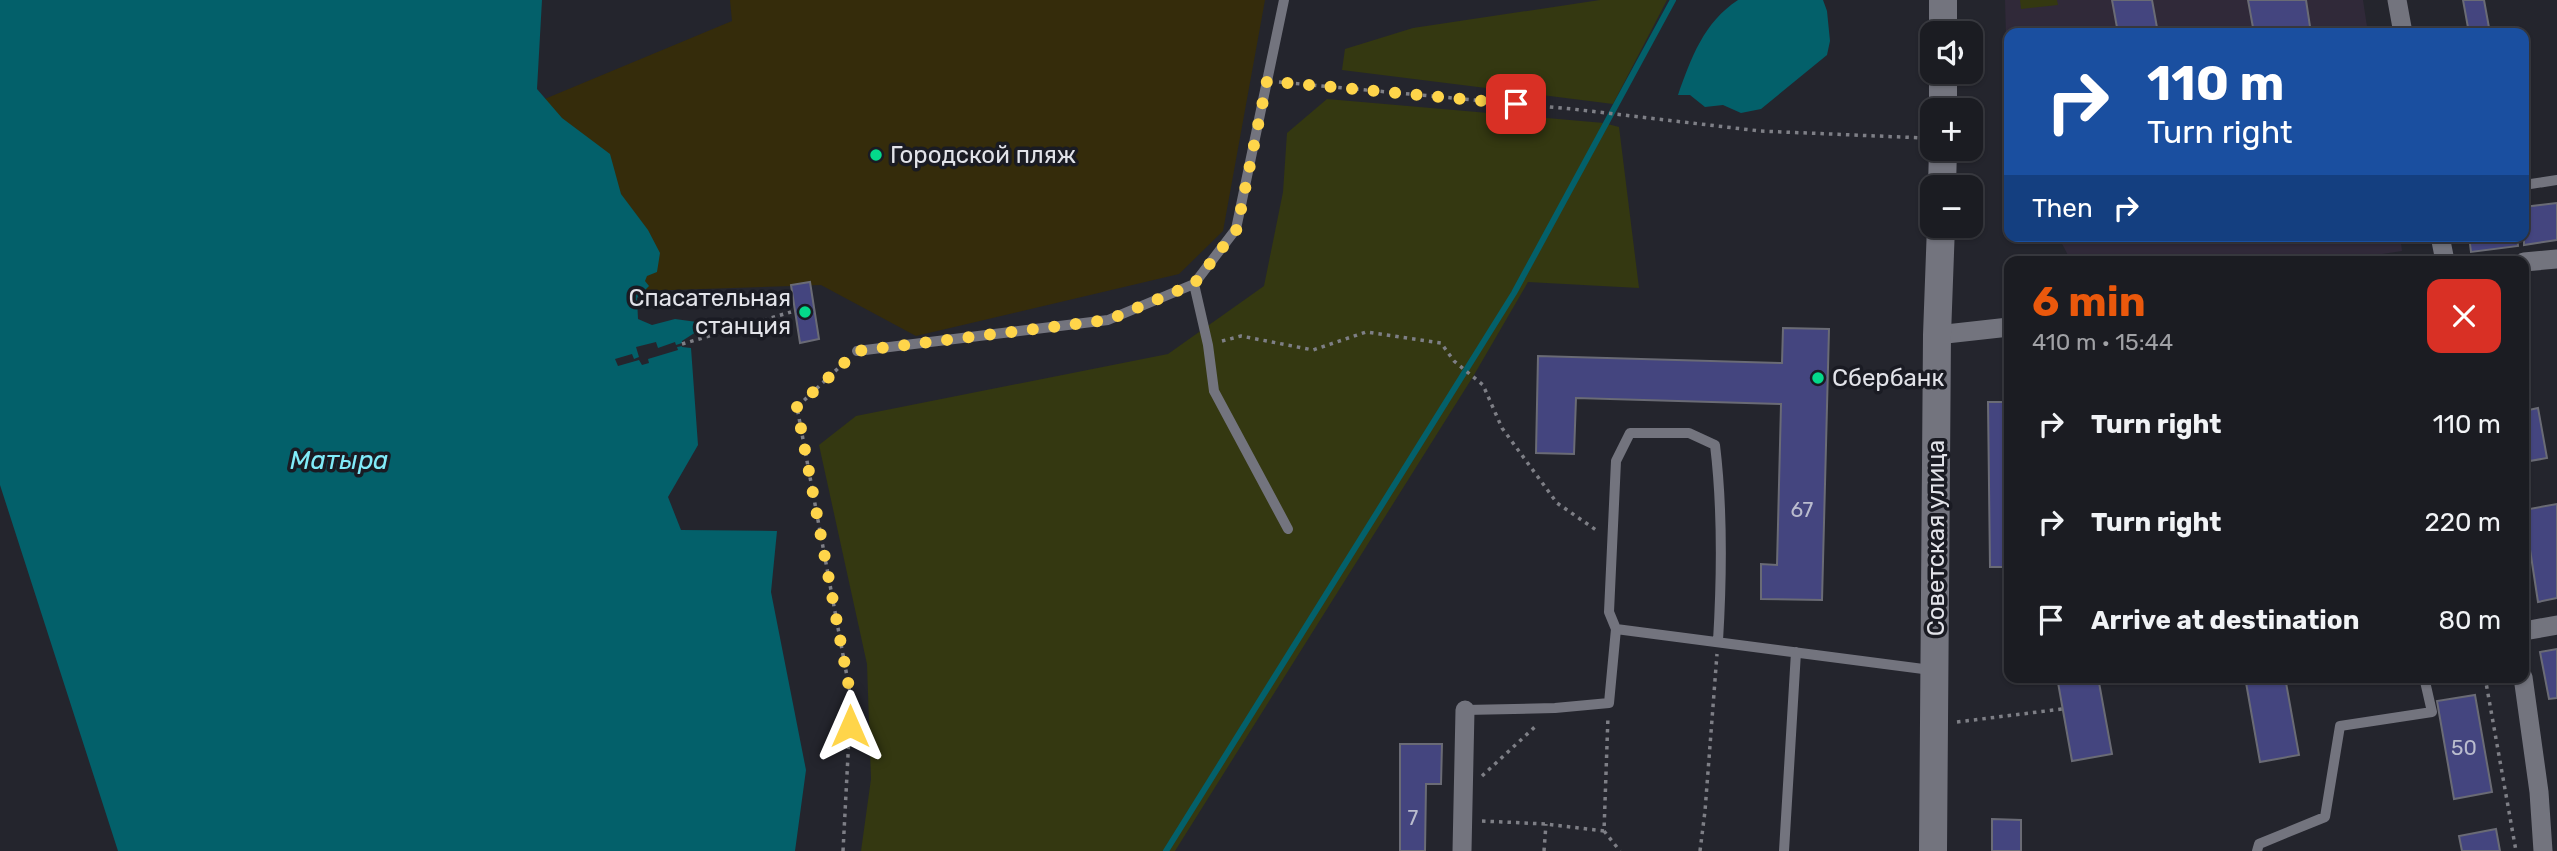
<!DOCTYPE html>
<html lang="en">
<head>
<meta charset="utf-8">
<style>
	body { margin:0; font-family:Rubik,sans-serif; background:#28292f; color:#f1f3f6; height:100vh; display:flex; flex-direction:column; font-size:26px; white-space:nowrap }
	* { box-sizing:border-box; margin:0 }
	p { font-size:23px; color:#a0a1a5 }
	.icon { flex:none; width:38px; height:38px; fill:none; stroke:currentColor; stroke-width:2; stroke-linecap:round; stroke-linejoin:round }
	.map { position:relative; flex:1; overflow:hidden }
	.panel { position:absolute; left:2004px; top:256px; width:525px; height:427px; display:flex; flex-direction:column; background:#1b1c22; border-radius:14px; box-shadow:0 2px 5px #0004,0 0 0 2px #393a40 }
	.panel>* { flex:none }
	.hud { position:absolute; left:2004px; top:28px; width:525px; height:214px; border-radius:14px; box-shadow:0 2px 5px #0004,0 0 0 2px #393a40; background:#1a4fa0; color:#fff; overflow:hidden }
	.tools { position:absolute; left:1920px; top:21px; display:grid; gap:14px }
	.tools a { display:grid; place-items:center; width:63px; height:63px; border-radius:14px; background:#1b1c22; box-shadow:0 2px 5px #0004,0 0 0 2px #393a40; font-size:35px }
	.pin { position:absolute; display:grid; place-items:center; width:60px; height:60px; color:#fff; margin:-30px; border-radius:14px; box-shadow:0 4px 10px #0006 }
	.me { position:absolute; width:77px; margin:-38px; rotate:0deg; stroke-linejoin:round; filter:drop-shadow(0 0 5px #0008) }
	.turn { display:flex; align-items:center; gap:24px; height:147px; padding:0 28px; font-size:32px }
	.turn .icon { width:91px; height:91px; stroke-width:2.5 }
	.turn b { display:block; font-size:49px; line-height:60px }
	.then { display:flex; align-items:center; height:66px; padding:0 28px; background:#0003; gap:14px; font-size:26px }
	.round { display:grid; place-items:center; flex:none; width:74px; height:74px; border-radius:14px; background:#28292f }
	.overview { display:flex; align-items:center; justify-content:space-between; height:119px; padding:0 28px }
	h1 { font-size:42px; font-weight:700; line-height:52px; color:#ea580c }
	ul { padding:0; list-style:none }
	li { display:flex; align-items:center; gap:21px; height:98px; padding:0 28px }
	li div { flex:1 }
	li b { display:block; font-size:26px }
	li em { font-style:normal }
	.map>svg:first-child { display:block }
</style>
</head>
<body>
<div class="map">
<svg width="2557" height="851" viewBox="0 0 2557 851">
	<rect width="100%" height="100%" fill="#24252d"/>
	<!-- education -->
	<path fill="#302939" d="M2005,0H2363L2368,33H2009V148Z
		M2058,236H2400L2402,251L2337,261H2071Z"/>
	<!-- green -->
	<path fill="#343811" d="M1600,0H1667L1613,104L1342,70L1345,49L1413,28Z
		M2020,0H2057L2058,5L2021,9Z
		M1327,99L1604,123L1619,127L1639,288L1528,282L1474,375L1175,851H861L871,779L867,664L819,445L856,416L1168,354L1264,286L1283,192L1287,133Z"/>
	<!-- sand -->
	<path fill="#352c0b" d="M730,0H1265L1223,231L1179,274L916,336L821,285L578,293L511,113L732,21Z"/>
	<!-- water -->
	<path fill="#03606a" d="M0,0H542L537,89L562,118L610,154L621,194L648,230L660,253L657,272L647,276L645,281L649,286L637,298L638,319L652,325L675,319L697,322L696,332L682,341V347L691,348L698,445L668,497L681,530L777,531L771,592L806,770L795,851H118L0,485Z
		M1738,0H1823L1827,11L1830,41L1827,55L1761,109L1741,113L1723,105L1705,107L1690,95H1678C1691,58 1704,22 1738,0Z"/>
	<!-- pier -->
	<path fill="#24252d" d="M656,342L658,348L675,342L676,345L682,343L683,346L677,347L678,350L648,359L649,363L642,365L639,360L618,366L615,359L632,354L634,359L639,357L636,347Z"/>
	<g fill="none" stroke-linecap="round" stroke-linejoin="round">
		<!-- stream -->
		<path stroke="#03606a" stroke-width="6" d="M1166,851L1514,293L1673,0"/>
	</g>
	<!-- building -->
	<path fill="#44457f" stroke="#6a6b75" stroke-width="2" d="M2112,0H2152L2158,33H2118Z
		M2248,0H2306L2311,33H2254Z
		M2463,0H2484L2490,33H2469Z
		M2557,203V240L2524,245V207Z
		M2469,236H2517L2518,246L2471,252Z
		M810,282L819,339L800,343L791,285Z
		M1783,328L1829,329L1822,600L1761,599V564L1777,565L1781,404L1576,398L1574,454L1536,453L1538,356L1782,363Z
		M1988,402H2009V567H1990Z
		M2538,408L2547,458L2524,462V411Z
		M2557,504V598L2538,602L2524,510Z
		M2557,649V698L2549,699L2540,652Z
		M2057,677H2098L2112,754L2072,761Z
		M2245,677H2285L2299,755L2260,762Z
		M2475,695L2492,792L2454,799L2437,701Z
		M1400,744H1442L1441,784H1426L1425,851H1400Z
		M1992,819L2021,820V851H1992Z
		M2496,829L2500,851H2462L2459,836Z"/>
	<g fill="none" stroke-linecap="round" stroke-linejoin="round">
		<!-- path -->
		<path stroke="#7e7f86" stroke-width="3.5" stroke-dasharray="3.5 5" stroke-linecap="butt" d="M1279,82L1572,109L1760,131L1924,138
			M1222,341L1241,336L1313,350L1366,332L1441,343L1454,361L1483,385L1502,428L1557,503L1599,532
			M682,344L791,312
			M2485,677L2516,851
			M1957,722L2062,709
			M1482,776L1538,724
			M1482,821L1546,824L1604,831L1608,716
			M1604,831L1620,851
			M843,851L851,698L797,407L848,359
			M1544,851L1546,824
			M1700,851L1705,811L1717,654"/>
		<!-- lane -->
		<path stroke="#73747e" stroke-width="10" d="M2524,185L2557,180
			M1194,284L1208,345L1214,391L1288,529
			M857,351L1108,320L1194,284L1236,229L1284,0
			M1616,629L1609,612L1616,461L1630,433H1689L1715,445C1723,511 1722,575 1718,641
			M1465,710L1555,708L1609,703L1616,629L1931,670
			M1784,851L1796,652
			M2257,851L2259,844L2325,817L2340,726L2432,712L2424,677"/>
		<!-- street -->
		<path stroke="#73747e" stroke-width="19" d="M2397,0L2403,33
			M2440,236L2445,261
			M2524,262L2557,259
			M1937,335L2009,327
			M2524,631L2557,625
			M2523,677L2539,792L2543,851
			M1462,851L1465,710"/>
		<!-- secondary -->
		<path stroke="#73747e" stroke-width="28" d="M1943,0V33
			M1943,72V110
			M1942,187L1943,149
			M1933,851L1937,335L1941,226"/>
	</g>
	<g fill="none" stroke-linecap="round" stroke-linejoin="round">
		<!-- route -->
		<path stroke="#ffd54a" stroke-width="12" stroke-dasharray="0 21.6" d="M850,726L851,698L797,407L857,351L1108,320L1194,284L1237,229L1267,81L1516,104"/>
	</g>
	<!-- markers -->
	<g fill="#04d98b" stroke="#1a1b23" stroke-width="2.5">
		<circle cx="876" cy="155" r="7"/>
		<circle cx="805" cy="312" r="7"/>
		<circle cx="1818" cy="378" r="7"/>
	</g>
	<g text-anchor="middle" dominant-baseline="central" stroke-width="7" stroke-linejoin="round" paint-order="stroke">
		<!-- number labels -->
		<g font-size="21" fill="#babcce">
			<text x="1802" y="509">67</text>
			<text x="2464" y="747">50</text>
			<text x="1413" y="817">7</text>
		</g>
		<!-- poi labels -->
		<g font-size="24" fill="#e2e3e9" stroke="#1a1b23" text-anchor="start">
			<text x="890" y="155">Городской пляж</text>
			<text x="791" y="298" text-anchor="end">Спасательная<tspan x="791" dy="28">станция</tspan></text>
			<text x="1832" y="378">Сбербанк</text>
		</g>
		<!-- street labels -->
		<g font-size="24" fill="#e2e3e9" stroke="#1a1b23">
			<text transform="translate(1936 538) rotate(-90)">Советская улица</text>
		</g>
		<!-- water labels -->
		<g font-size="26" font-style="italic" fill="#81ebf9" stroke="#1a1b23">
			<text x="339" y="460">Матыра</text>
		</g>
	</g>
</svg>
<div class="tools">
<a><svg class="icon" aria-label="sound" viewBox="0 0 24 24"><path d="M4 9h4l5-4v14l-5-4H4zM17 9q2 3 0 6"/></svg></a>
<a>+</a>
<a>−</a>
</div>
<div class="pin" style="left:1516px;top:104px;background:#d93025"><svg class="icon" aria-label="arrive" viewBox="0 0 24 24"><path d="M6 21V4h12l-3 4 3 4H6"/></svg></div>
<svg class="me" style="left:850px;top:726px" viewBox="-20 -20 40 40"><path d="M0-17L14 15 0 8-14 15z" fill="#ffd54a" stroke="#fff" stroke-width="4"/></svg>
<div class="hud">
<div class="turn"><svg class="icon" aria-label="right" viewBox="0 0 24 24"><path d="M7 20v-9h11M14 6l5 5-5 5"/></svg><div><b>110 m</b>Turn right</div></div>
<div class="then">Then<svg class="icon" aria-label="right" viewBox="0 0 24 24"><path d="M7 20v-9h11M14 6l5 5-5 5"/></svg></div>
</div>
<section class="panel">
<div class="overview"><div><h1>6 min</h1><p>410 m · 15:44</p></div><a class="round" style="background:#d93025;color:#fff"><svg class="icon" aria-label="close" viewBox="0 0 24 24"><path d="M6 6l12 12M18 6L6 18"/></svg></a></div>
<ul>
<li><svg class="icon" aria-label="right" viewBox="0 0 24 24"><path d="M7 20v-9h11M14 6l5 5-5 5"/></svg><div><b>Turn right</b></div><em>110 m</em></li>
<li><svg class="icon" aria-label="right" viewBox="0 0 24 24"><path d="M7 20v-9h11M14 6l5 5-5 5"/></svg><div><b>Turn right</b></div><em>220 m</em></li>
<li><svg class="icon" aria-label="arrive" viewBox="0 0 24 24"><path d="M6 21V4h12l-3 4 3 4H6"/></svg><div><b>Arrive at destination</b></div><em>80 m</em></li>
</ul>
</section>
</div>
</body>
</html>
